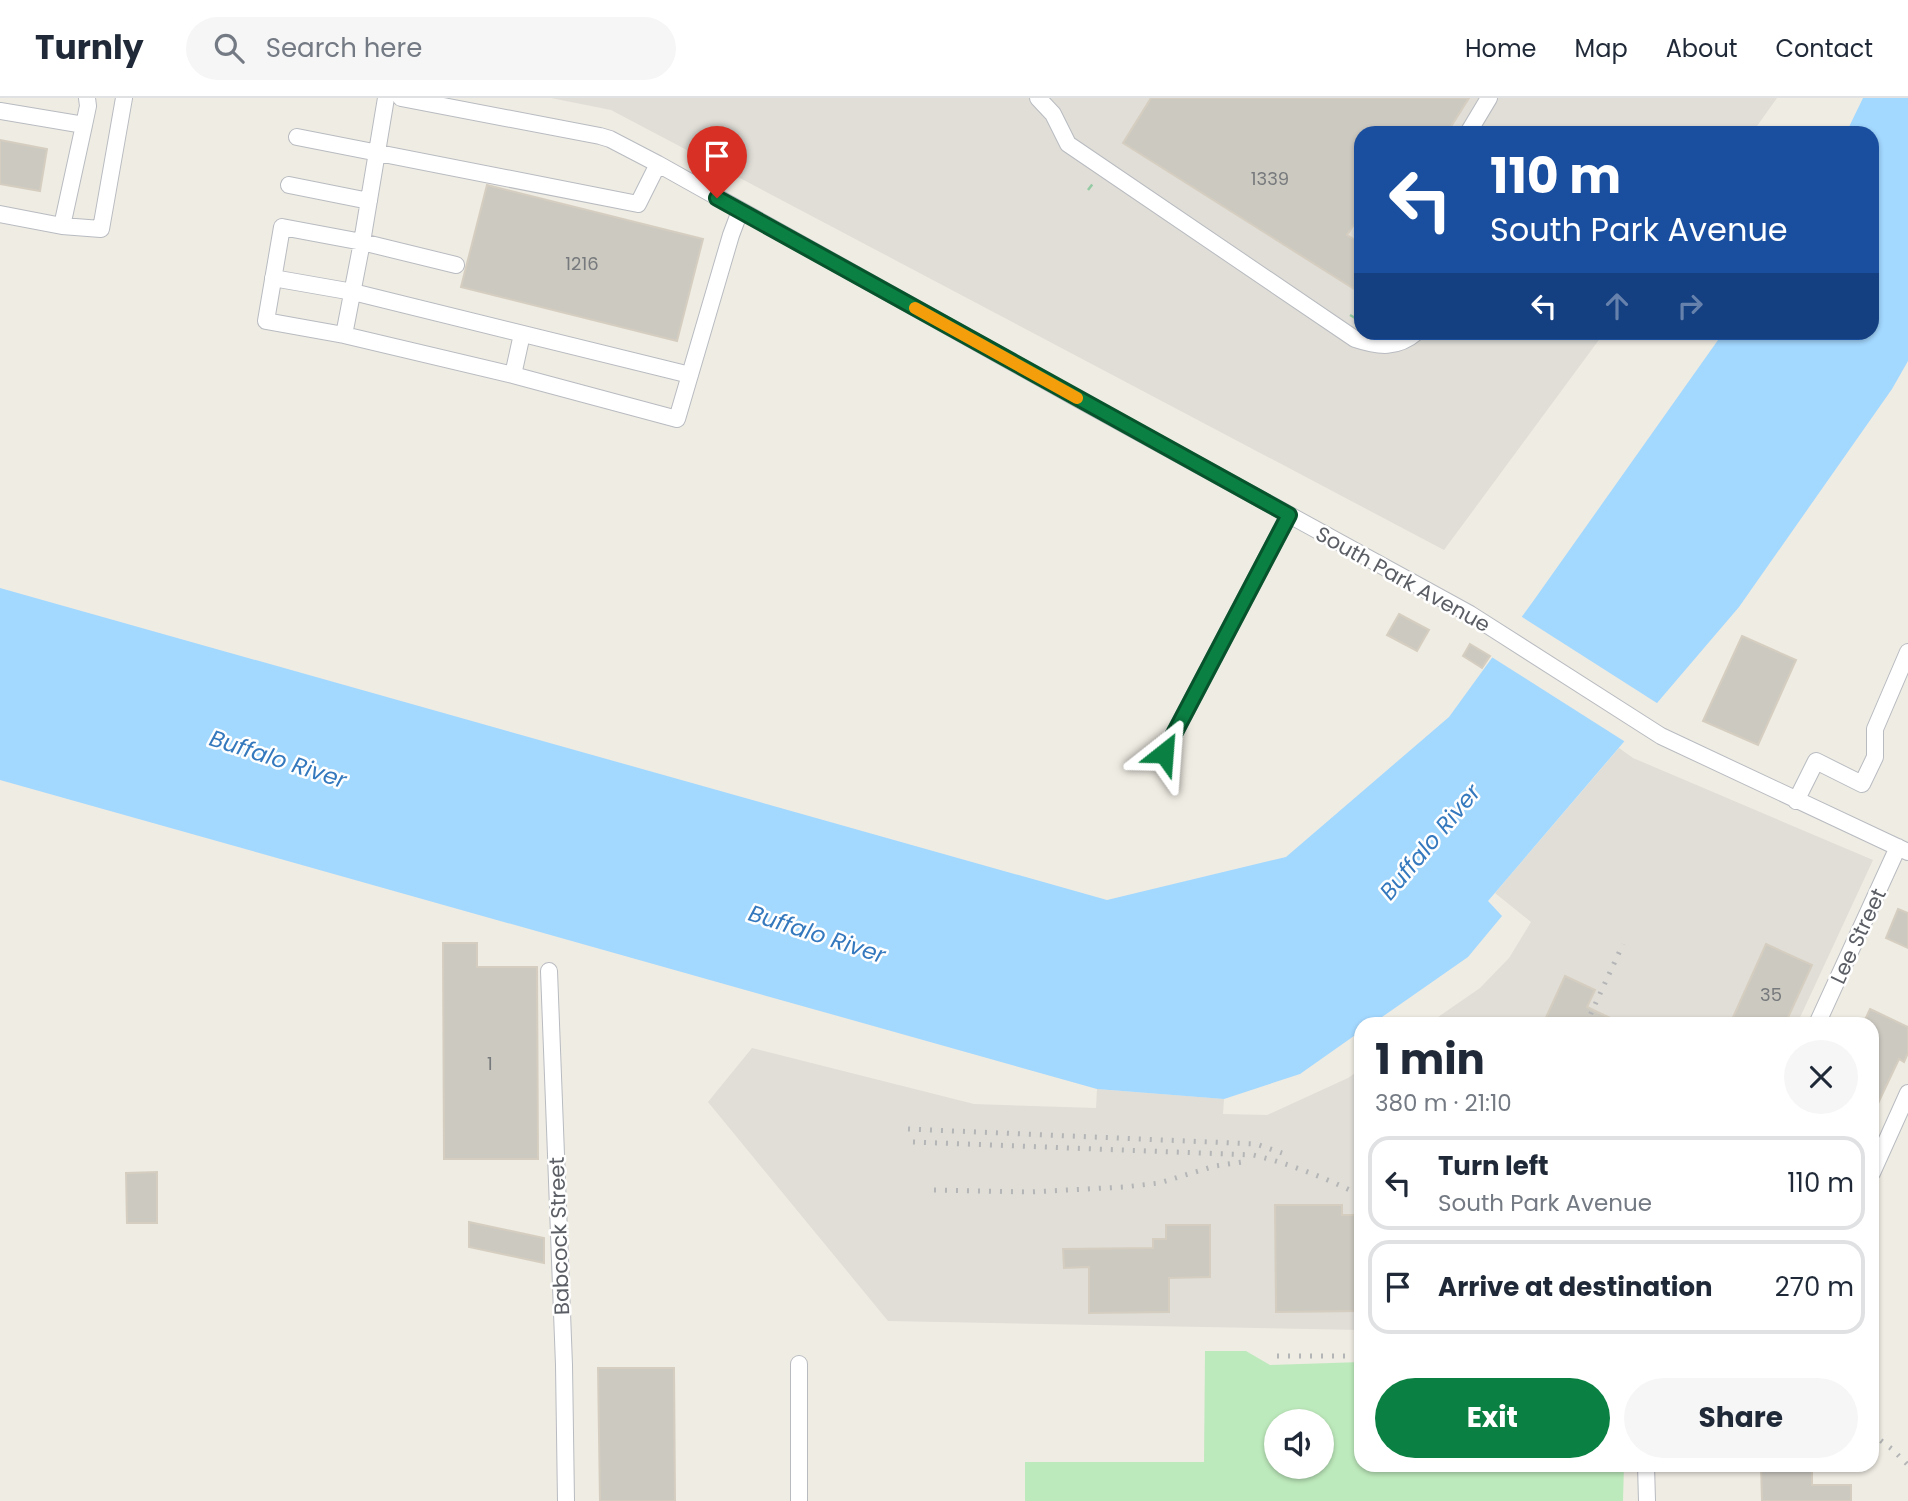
<!DOCTYPE html>
<html lang="en">
<head>
<meta charset="utf-8">
<style>
	body { margin:0; font-family:Poppins,sans-serif; background:#f6f6f7; color:#1f2937; height:100vh; display:flex; flex-direction:column; font-size:26px; white-space:nowrap }
	* { box-sizing:border-box; margin:0 }
	p { font-size:23px; color:#747a83 }
	.icon { flex:none; width:38px; height:38px; fill:none; stroke:currentColor; stroke-width:2; stroke-linecap:round; stroke-linejoin:round }
	.map { position:relative; flex:1; overflow:hidden }
	.drawer { position:absolute; left:1354px; top:919px; width:525px; height:455px; display:flex; flex-direction:column; background:#fff; border-radius:21px; box-shadow:0 2px 5px #0004 }
	.drawer>* { flex:none }
	.top-card { position:absolute; left:1354px; top:28px; width:525px; height:214px; border-radius:21px; box-shadow:0 2px 5px #0004; background:#1a4fa0; color:#fff; overflow:hidden }
	.controls { position:absolute; left:1264px; top:1311px; display:grid; gap:14px }
	.controls a { display:grid; place-items:center; width:70px; height:70px; border-radius:50%; background:#fff; box-shadow:0 2px 5px #0004; font-size:35px }
	.pin { position:absolute; display:grid; place-items:center; width:60px; height:60px; color:#fff; margin:-72px -30px; border-radius:50% 50% 50% 0; rotate:-45deg; box-shadow:0 0 7px #0007 }
	.pin .icon { rotate:45deg }
	.me { position:absolute; width:77px; margin:-38px; rotate:28deg; stroke-linejoin:round; filter:drop-shadow(0 0 5px #0008) }
	.turn { display:flex; align-items:center; gap:24px; height:147px; padding:0 21px; font-size:32px }
	.turn .icon { width:91px; height:91px; stroke-width:2.5 }
	.turn b { display:block; font-size:49px; line-height:60px }
	.lanes { display:flex; align-items:center; height:66px; padding:0 21px; background:#0003; justify-content:center; gap:35px; direction:ltr }
	.lanes .off { opacity:.35 }
	.round { display:grid; place-items:center; flex:none; width:74px; height:74px; border-radius:37px; background:#f6f6f7 }
	.summary { display:flex; align-items:center; justify-content:space-between; height:119px; padding:0 21px }
	h1 { font-size:42px; font-weight:700; line-height:52px }
	.button { display:flex; gap:14px; margin-top:auto; padding:14px 21px }
	.button a { flex:1; height:80px; border-radius:42px; background:#0b8043; color:#fff; font-size:28px; font-weight:700; line-height:80px; text-align:center }
	.button a+a { background:#f6f6f7; color:#1f2937 }
	ul { padding:0; list-style:none }
	li { display:flex; align-items:center; gap:21px; height:94px; margin:0 14px 10px; padding:0 7px; border:4px solid #e0e1e3; border-radius:21px }
	li div { flex:1 }
	li b { display:block; font-size:26px }
	li em { font-style:normal }
	header { display:flex; align-items:center; gap:42px; box-sizing:border-box; height:98px; padding:0 35px; background:#fff; border-bottom:2px solid #e0e1e3 }
	header strong { font-size:33px }
	nav { display:flex; gap:38px; margin-inline-start:auto; font-size:24px }
	.search { width:490px; height:63px; background:#f6f6f7; display:flex; align-items:center; gap:18px; box-sizing:border-box; padding:0 24px; border-radius:38px; color:#747a83; font-size:26px }
	.map>svg:first-child { display:block }
</style>
</head>
<body>
<header>
<strong>Turnly</strong>
<div class="search"><svg class="icon" aria-label="search" viewBox="0 0 24 24"><circle cx="10" cy="10" r="6"/><path d="M15 15l6 6"/></svg>Search here</div>
<nav><a>Home</a><a>Map</a><a>About</a><a>Contact</a></nav>
</header>
<div class="map">
<svg width="1908" height="1403" viewBox="0 0 1908 1403">
	<rect width="100%" height="100%" fill="#efece3"/>
	<!-- industrial -->
	<path fill="#e0ded7" d="M551,0H1777L1752,35H1362V234L1604,235L1444,452L611,12Z
		M1619,650L1633,660L1873,762L1797,926H1428L1480,890L1509,860L1531,824L1495,795Z
		M752,950L974,1006L1096,1010L1097,991L1224,1001L1223,1016L1267,1017L1348,980L1361,971V1232L888,1223L708,1004Z"/>
	<!-- green -->
	<path fill="#bdeabc" fill-rule="evenodd" d="M1205,1253H1246L1270,1267L1361,1264L1362,1367H1624L1623,1403H1025V1364H1204ZM1321,1323V1368H1276V1323Z"/>
	<!-- water -->
	<path fill="#a3d8ff" d="M1863,0H1908V263L1892,291L1739,509L1488,803L1502,818L1468,859L1372,926H1362L1361,933L1300,976L1224,1001L1097,991L0,682V490L1107,802L1286,759L1449,619L1534,502L1723,235L1872,234V35H1846Z"/>
	<!-- pier -->
	<path fill="#efece3" d="M1519,517L1660,607L1627,645L1490,558Z"/>
	<!-- building -->
	<path fill="#ccc9c1" stroke="#d5cec0" stroke-width="2" d="M1151,0H1469L1447,35H1362V115L1347,137L1362,146V196L1123,45Z
		M0,42L47,51L40,93L0,86Z
		M487,87L703,141L677,243L461,189Z
		M1399,516L1429,532L1417,553L1387,537Z
		M1742,538L1796,562L1758,647L1703,623Z
		M1470,546L1490,558L1482,570L1463,558Z
		M1898,811L1908,815V850L1886,840Z
		M443,845H477V869H537L538,1061H444Z
		M1766,846L1812,867L1785,926H1730Z
		M1565,878L1595,892L1587,909L1623,926H1543Z
		M1870,911L1908,929V955L1904,964L1899,961L1872,1018V926H1863Z
		M157,1074V1125H127L126,1075Z
		M1275,1107H1342V1117H1362V1213L1276,1214Z
		M469,1124L544,1140V1165L469,1149Z
		M1166,1127H1210V1179L1169,1180V1214L1089,1215V1169L1064,1170L1063,1151L1153,1150V1141H1166Z
		M598,1270H674L675,1403H600Z
		M1761,1367H1812V1387H1851V1403H1762Z"/>
	<g fill="none" stroke-linecap="round" stroke-linejoin="round">
		<defs>
			<path id="minor" d="M386,0L362,144L344,237L513,277L677,321L731,137L740,113
				M401,0L600,38L610,41L658,66L1078,301L1470,516L1661,638L1908,754
				M1038,0L1053,16L1068,46L1355,241C1379,249 1397,251 1417,234
				M0,13L84,27L62,128
				M84,27L88,8L87,0
				M1468,35L1489,0
				M297,39L638,106L658,66
				M289,87L369,103
				M0,116L62,128L101,131L124,0
				M273,180L353,194L690,277
				M344,237L266,223L282,129L362,144L456,167
				M513,277L522,236
				M1164,655L1289,417
				M1796,703L1816,663L1862,686L1875,659V631L1908,554
				M549,873L564,1267L566,1403
				M1817,926L1898,749
				M1872,1075L1908,995
				M799,1266V1403
				M1646,1367L1647,1403"/>
		</defs>
		<!-- minor casing -->
		<use href="#minor" stroke="#b8bbc0" stroke-width="18"/>
		<!-- path -->
		<path stroke="#95cba4" stroke-width="2.5" stroke-dasharray="7 3.5" stroke-linecap="butt" d="M1088,92L1094,84
			M1350,217L1362,224"/>
		<!-- minor -->
		<use href="#minor" stroke="#fff" stroke-width="16"/>
		<!-- rail -->
		<path stroke="#b4b5b6" stroke-width="5" stroke-dasharray="2 9" stroke-linecap="butt" d="M1586,926L1623,846
			M908,1031L1256,1046L1282,1055
			M913,1044L1253,1057C1291,1066 1326,1080 1362,1098
			M934,1092L1030,1094L1124,1089L1159,1085L1215,1068L1242,1064
			M1277,1258H1362
			M1872,1336L1892,1351L1908,1367"/>
	</g>
	<g fill="none" stroke-linecap="round" stroke-linejoin="round">
		<defs>
			<path id="route" d="M717,100L1289,417L1164,655"/>
		</defs>
		<!-- route casing -->
		<use href="#route" stroke="#07532c" stroke-width="18"/>
		<!-- route -->
		<use href="#route" stroke="#0b8043" stroke-width="12"/>
		<!-- slow -->
		<path stroke="#f59e0b" stroke-width="12" d="M915,210L1077,300"/>
	</g>
	<g text-anchor="middle" dominant-baseline="central" stroke-width="5" stroke-linejoin="round" paint-order="stroke">
		<!-- number labels -->
		<g font-size="18" fill="#777a7c">
			<text x="1270" y="80">1339</text>
			<text x="582" y="165">1216</text>
			<text x="1771" y="896">35</text>
			<text x="490" y="965">1</text>
		</g>
		<!-- street labels -->
		<g font-size="21" fill="#5b5f65" stroke="#fff">
			<text transform="translate(1403 481) rotate(29)">South Park Avenue</text>
			<text transform="translate(1858 838) rotate(-65)">Lee Street</text>
			<text transform="translate(559 1138) rotate(-92)">Babcock Street</text>
		</g>
		<!-- water labels -->
		<g font-size="23" font-style="italic" fill="#3478bd" stroke="#fff">
			<text transform="translate(278 661) rotate(18)">Buffalo River</text>
			<text transform="translate(1430 744) rotate(-50)">Buffalo River</text>
			<text transform="translate(817 836) rotate(18)">Buffalo River</text>
		</g>
	</g>
</svg>
<div class="controls">
<a><svg class="icon" aria-label="sound" viewBox="0 0 24 24"><path d="M4 9h4l5-4v14l-5-4H4zM17 9q2 3 0 6"/></svg></a>
</div>
<div class="pin" style="left:717px;top:100px;background:#d93025"><svg class="icon" aria-label="arrive" viewBox="0 0 24 24"><path d="M6 21V4h12l-3 4 3 4H6"/></svg></div>
<svg class="me" style="left:1164px;top:655px" viewBox="-20 -20 40 40"><path d="M0-17L14 15 0 8-14 15z" fill="#0b8043" stroke="#fff" stroke-width="4"/></svg>
<div class="top-card">
<div class="turn"><svg class="icon" aria-label="left" viewBox="0 0 24 24"><path d="M17 20v-9H6M10 6l-5 5 5 5"/></svg><div><b>110 m</b>South Park Avenue</div></div>
<div class="lanes"><svg class="icon" aria-label="left" viewBox="0 0 24 24"><path d="M17 20v-9H6M10 6l-5 5 5 5"/></svg><svg class="icon off" aria-label="ahead" viewBox="0 0 24 24"><path d="M12 20V5M6 11l6-6 6 6"/></svg><svg class="icon off" aria-label="right" viewBox="0 0 24 24"><path d="M7 20v-9h11M14 6l5 5-5 5"/></svg></div>
</div>
<section class="drawer">
<div class="summary"><div><h1>1 min</h1><p>380 m · 21:10</p></div><a class="round"><svg class="icon" aria-label="close" viewBox="0 0 24 24"><path d="M6 6l12 12M18 6L6 18"/></svg></a></div>
<ul>
<li><svg class="icon" aria-label="left" viewBox="0 0 24 24"><path d="M17 20v-9H6M10 6l-5 5 5 5"/></svg><div><b>Turn left</b><p>South Park Avenue</p></div><em>110 m</em></li>
<li><svg class="icon" aria-label="arrive" viewBox="0 0 24 24"><path d="M6 21V4h12l-3 4 3 4H6"/></svg><div><b>Arrive at destination</b></div><em>270 m</em></li>
</ul>
<div class="button"><a>Exit</a><a>Share</a></div>
</section>
</div>
</body>
</html>
